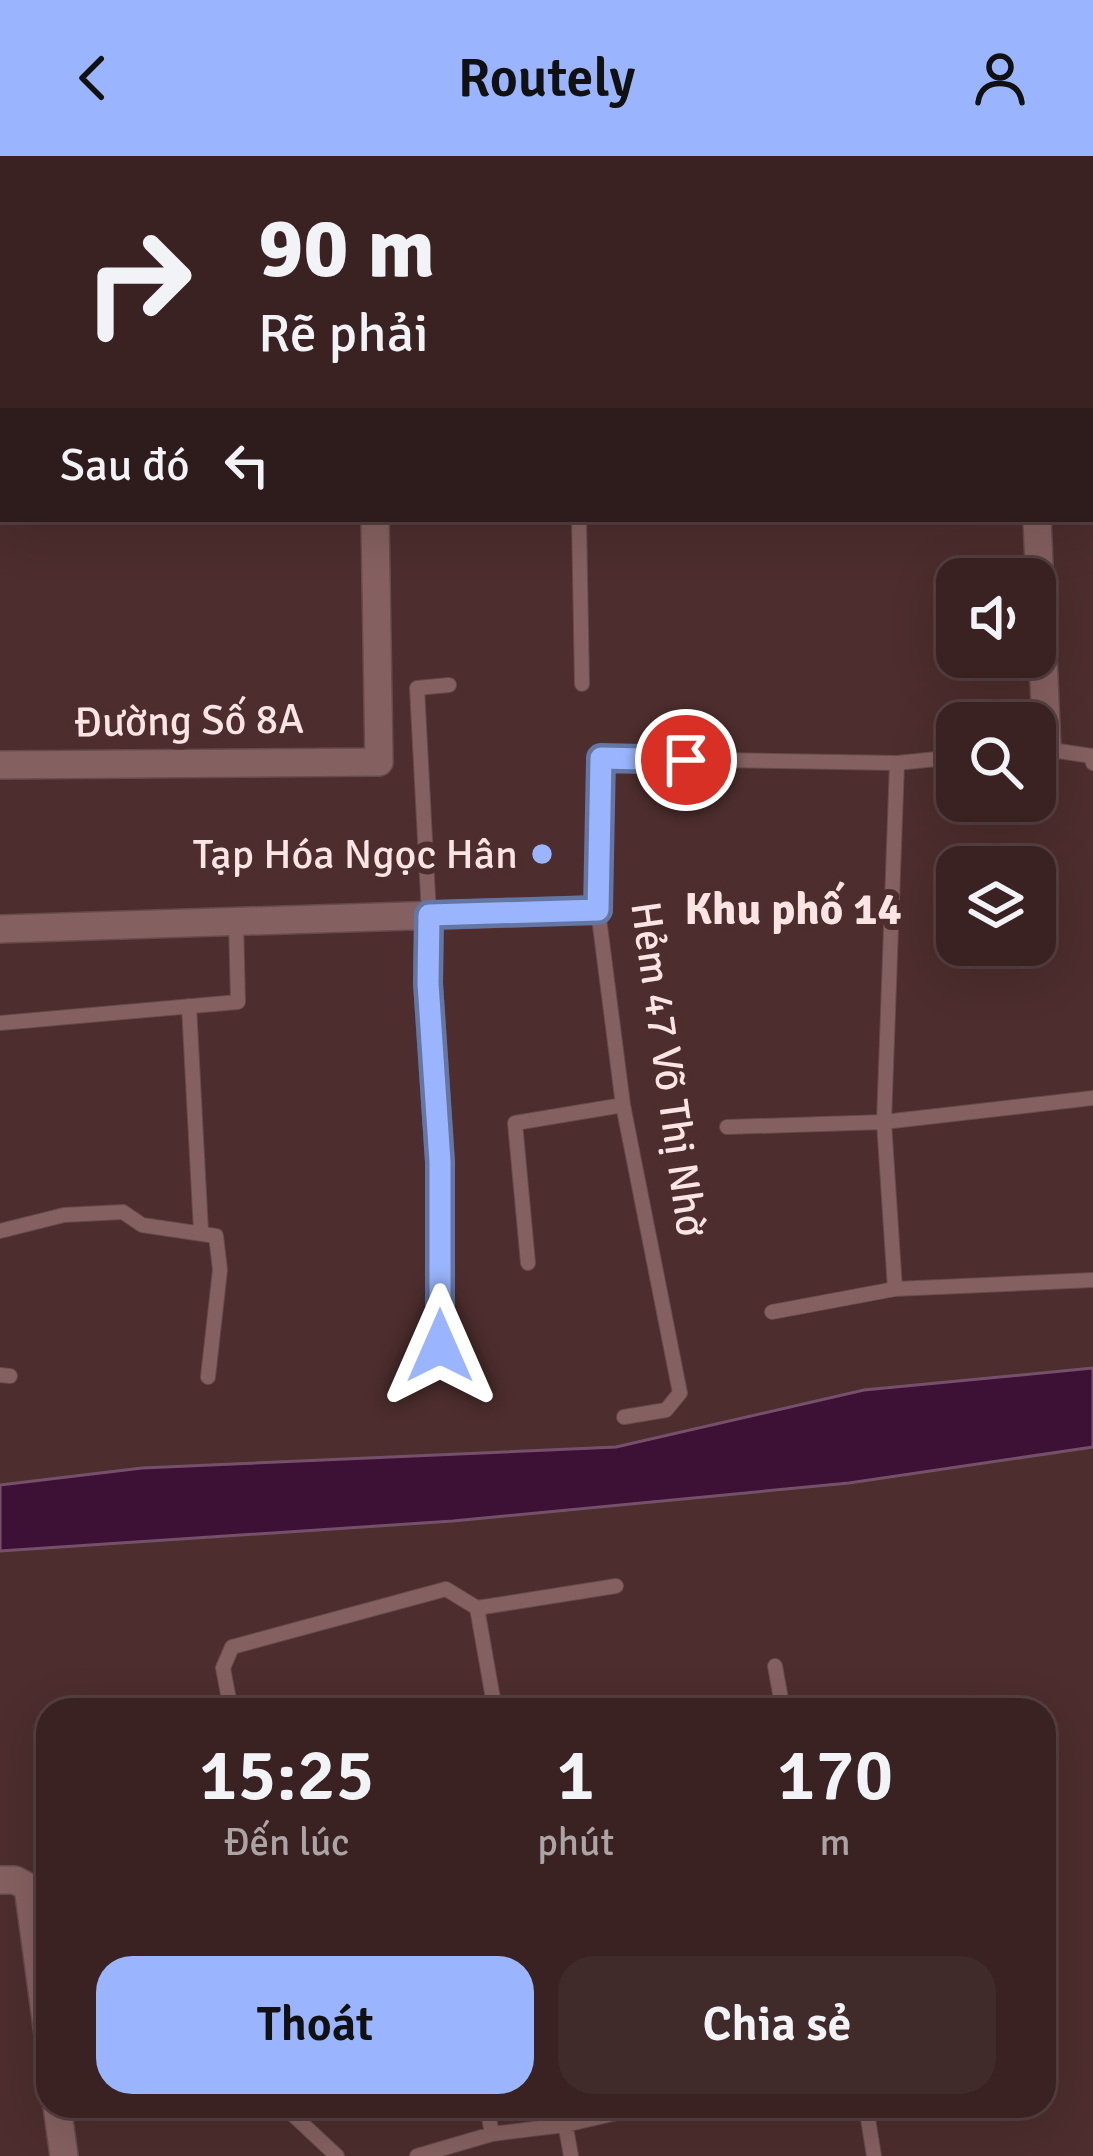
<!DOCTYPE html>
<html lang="vi">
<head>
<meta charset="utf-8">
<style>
	body { margin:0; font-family:Signika,sans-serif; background:#412a2a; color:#f1f3f6; height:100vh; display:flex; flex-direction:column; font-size:45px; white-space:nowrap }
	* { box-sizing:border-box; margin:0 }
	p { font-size:39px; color:#aba4a5 }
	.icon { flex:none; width:66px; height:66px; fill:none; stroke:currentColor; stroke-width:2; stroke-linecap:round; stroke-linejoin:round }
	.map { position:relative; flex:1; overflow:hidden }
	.side { position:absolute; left:36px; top:1542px; width:1020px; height:420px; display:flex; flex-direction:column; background:#3a2222; border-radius:36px; box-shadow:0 12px 48px #0002,0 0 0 3px #543f40 }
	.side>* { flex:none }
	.guide { position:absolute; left:0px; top:0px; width:1095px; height:366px; box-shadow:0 12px 48px #0002,0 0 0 3px #543f40; background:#3a2222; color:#f1f3f6; overflow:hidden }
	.tools { position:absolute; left:936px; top:402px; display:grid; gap:24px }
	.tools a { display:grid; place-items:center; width:120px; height:120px; border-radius:24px; background:#3a2222; box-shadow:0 12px 48px #0002,0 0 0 3px #543f40; font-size:60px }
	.pin { position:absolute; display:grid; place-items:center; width:102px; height:102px; color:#fff; margin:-51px; border:6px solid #fff; border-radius:50%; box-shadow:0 3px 12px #0007 }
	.me { position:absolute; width:132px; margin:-66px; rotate:0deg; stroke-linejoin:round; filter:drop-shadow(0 0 9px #0008) }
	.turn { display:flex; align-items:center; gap:42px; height:252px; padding:0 60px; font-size:54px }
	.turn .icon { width:156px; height:156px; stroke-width:2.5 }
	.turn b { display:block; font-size:84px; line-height:102px }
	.then { display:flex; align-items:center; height:114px; padding:0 60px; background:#0003; gap:24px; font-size:45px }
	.eta { display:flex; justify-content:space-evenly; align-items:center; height:204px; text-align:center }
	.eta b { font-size:72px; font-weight:600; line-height:84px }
	.action { display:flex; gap:24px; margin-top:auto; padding:24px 60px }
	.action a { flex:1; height:138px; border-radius:36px; background:#9ab5fd; color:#111; font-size:48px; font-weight:600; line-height:138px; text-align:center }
	.action a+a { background:#412a2a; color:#f1f3f6 }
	header { display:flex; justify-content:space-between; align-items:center; height:156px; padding:0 60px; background:#9ab5fd; color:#111; font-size:54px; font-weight:600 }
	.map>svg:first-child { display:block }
</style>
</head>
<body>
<header><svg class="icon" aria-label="back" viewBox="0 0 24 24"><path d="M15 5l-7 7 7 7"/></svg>Routely<svg class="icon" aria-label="person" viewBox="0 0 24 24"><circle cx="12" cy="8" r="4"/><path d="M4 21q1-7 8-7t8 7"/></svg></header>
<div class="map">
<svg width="1093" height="2000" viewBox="0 0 1093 2000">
	<rect width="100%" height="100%" fill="#4d2d2d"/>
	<!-- water -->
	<path fill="#3d1136" stroke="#76506a" stroke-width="3" d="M1093,1212V1291L849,1327L453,1365L0,1395V1329L142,1312L616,1291L864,1234Z"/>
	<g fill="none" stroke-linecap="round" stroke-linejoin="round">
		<defs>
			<path id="lane" d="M1060,3V0
				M1092,108H1093
				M579,363L582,528
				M1045,593L1092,600L1093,607
				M429,759L417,532L449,529
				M189,850L201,1075
				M0,867L238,846L236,765
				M727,971L884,966L1093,942
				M0,1075L64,1059L123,1056L142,1069L216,1080L220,1114L208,1221
				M528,1107L515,967L623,949
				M895,1133L884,966L897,607
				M772,1156L895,1133L1093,1124
				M0,1219L10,1220
				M624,1261L666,1254L680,1237L623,949L598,754L601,602L897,607L957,601
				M477,1452L495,1554
				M775,1510L783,1554
				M231,1554L223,1512L232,1491L446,1433L477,1452L616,1430
				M290,1950L291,1957L337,2000
				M487,1950L492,1978
				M562,1950L571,2000
				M866,1950L874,2000
				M417,2000L492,1978L565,1969L647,1950"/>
			<path id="street" d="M367,0V3
				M895,0V3
				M0,14H3
				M1092,294H1093
				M0,305H3
				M1037,363L1047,593
				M0,609L379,606L375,363
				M429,759L428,827L440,1005V1190
				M0,773L598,754
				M0,1724H15L28,1731L48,1878
				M57,1950L64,2000"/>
		</defs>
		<!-- lane casing -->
		<use href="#lane" stroke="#664a4c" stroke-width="16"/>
		<!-- street casing -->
		<use href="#street" stroke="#664a4c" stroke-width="30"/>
		<!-- lane -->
		<use href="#lane" stroke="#856060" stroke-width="14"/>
		<!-- street -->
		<use href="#street" stroke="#856060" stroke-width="27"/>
	</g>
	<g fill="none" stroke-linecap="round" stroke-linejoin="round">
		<defs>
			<path id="route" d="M440,1190V1006L428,827L429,759L598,754L601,602L686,604"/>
		</defs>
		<!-- route casing -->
		<use href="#route" stroke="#6476a4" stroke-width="30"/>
		<!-- route -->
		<use href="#route" stroke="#9ab5fd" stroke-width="21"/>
	</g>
	<!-- markers -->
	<circle fill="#9ab5fd" stroke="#4d2d2d" stroke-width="4.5" cx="542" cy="698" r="12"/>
	<g text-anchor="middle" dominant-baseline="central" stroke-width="12" stroke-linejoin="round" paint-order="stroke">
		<!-- street labels -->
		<g font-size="42" fill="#fae4e4" stroke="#4d2d2d">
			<text transform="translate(189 565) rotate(-1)">Đường Số 8A</text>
			<text transform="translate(668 913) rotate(82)">Hẻm 47 Võ Thị Nhờ</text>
		</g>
		<!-- poi labels -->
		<g font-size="42" fill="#fae4e4" stroke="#4d2d2d" text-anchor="end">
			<text x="518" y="698">Tạp Hóa Ngọc Hân</text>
		</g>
		<!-- neighbourhood labels -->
		<g font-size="45" font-weight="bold" fill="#fae4e4" stroke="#4d2d2d">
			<text x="793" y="753">Khu phố 14</text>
		</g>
	</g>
</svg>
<div class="tools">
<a><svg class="icon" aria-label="sound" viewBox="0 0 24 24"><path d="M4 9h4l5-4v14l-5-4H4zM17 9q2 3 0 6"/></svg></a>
<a><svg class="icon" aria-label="search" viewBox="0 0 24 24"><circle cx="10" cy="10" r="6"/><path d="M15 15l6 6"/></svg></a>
<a><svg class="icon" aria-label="layers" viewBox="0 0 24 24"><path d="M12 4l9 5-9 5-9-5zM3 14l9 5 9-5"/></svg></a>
</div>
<div class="pin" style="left:686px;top:604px;background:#d93025"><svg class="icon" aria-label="arrive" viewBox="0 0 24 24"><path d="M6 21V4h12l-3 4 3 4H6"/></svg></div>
<svg class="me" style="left:440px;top:1190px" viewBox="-20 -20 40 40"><path d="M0-17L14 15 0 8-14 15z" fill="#9ab5fd" stroke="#fff" stroke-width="4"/></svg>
<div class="guide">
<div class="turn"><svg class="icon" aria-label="right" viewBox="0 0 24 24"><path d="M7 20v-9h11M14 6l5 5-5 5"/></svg><div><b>90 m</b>Rẽ phải</div></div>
<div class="then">Sau đó<svg class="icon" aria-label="left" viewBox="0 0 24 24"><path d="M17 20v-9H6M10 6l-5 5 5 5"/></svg></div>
</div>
<section class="side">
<div class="eta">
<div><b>15:25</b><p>Đến lúc</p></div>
<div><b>1</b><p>phút</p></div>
<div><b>170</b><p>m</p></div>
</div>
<div class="action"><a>Thoát</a><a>Chia sẻ</a></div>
</section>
</div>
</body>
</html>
